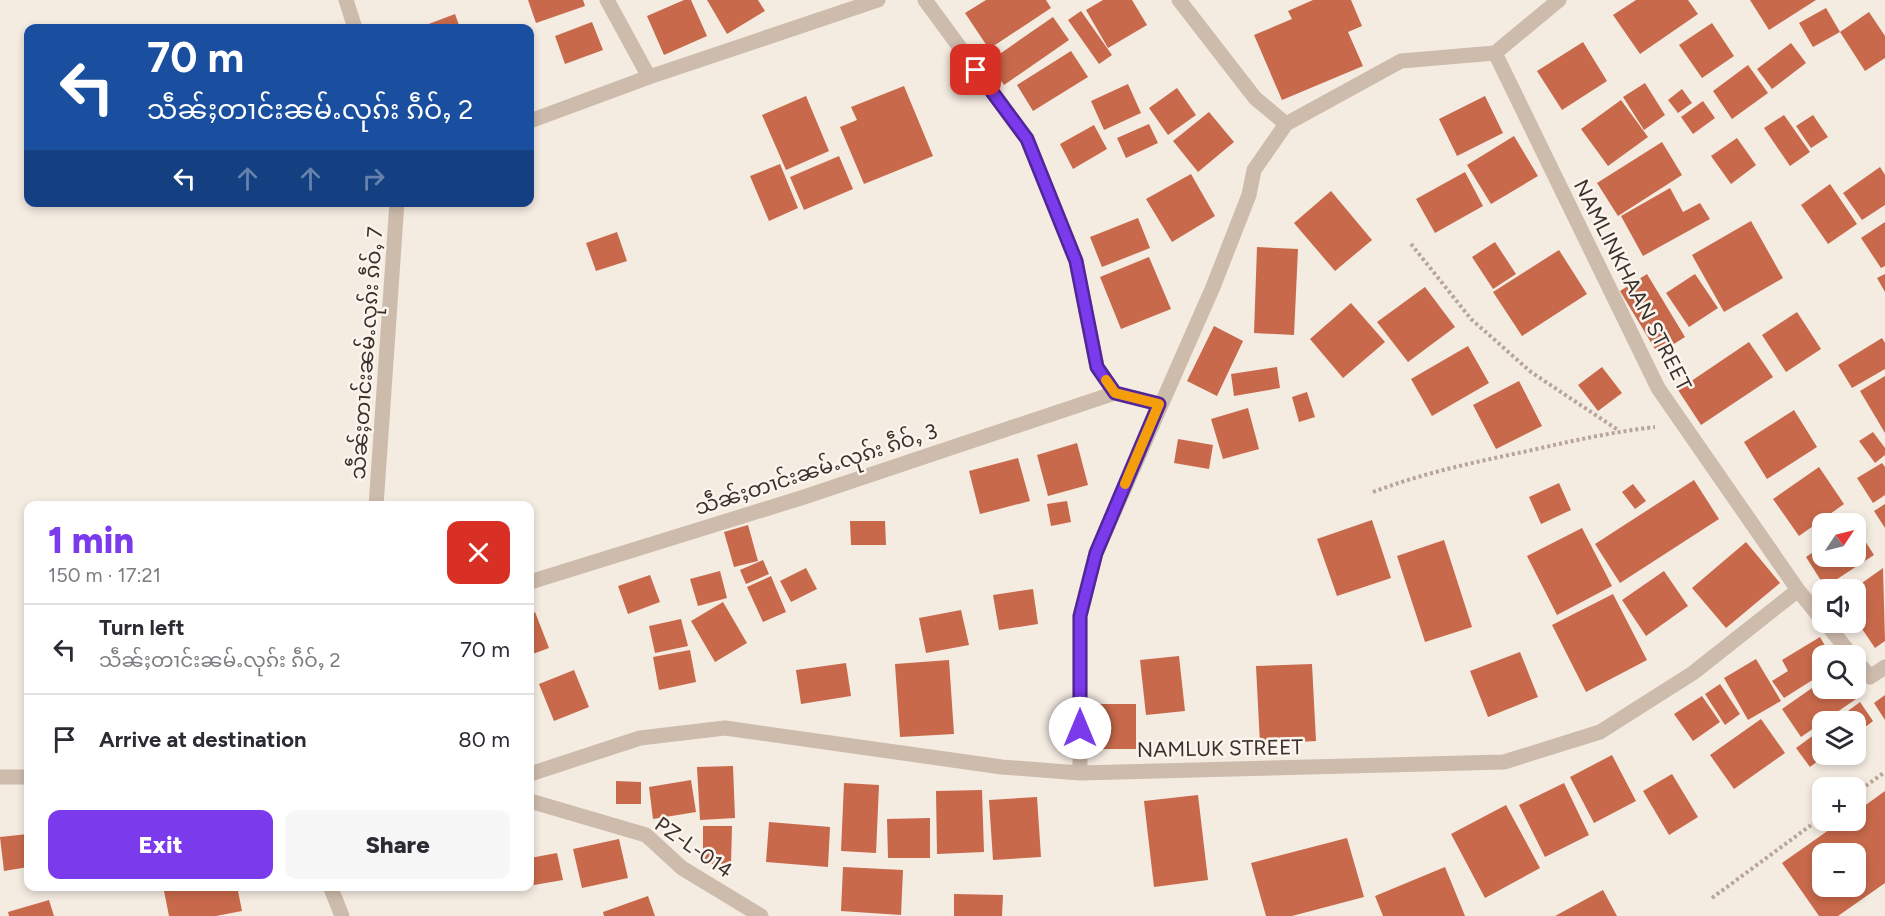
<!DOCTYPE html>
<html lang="en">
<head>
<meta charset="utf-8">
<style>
	body { margin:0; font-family:Figtree,"Noto Sans Myanmar",sans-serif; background:#f7f7f7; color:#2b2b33; height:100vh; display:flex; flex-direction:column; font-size:22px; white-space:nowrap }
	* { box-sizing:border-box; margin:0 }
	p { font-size:20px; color:#7c7c81 }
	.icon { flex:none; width:33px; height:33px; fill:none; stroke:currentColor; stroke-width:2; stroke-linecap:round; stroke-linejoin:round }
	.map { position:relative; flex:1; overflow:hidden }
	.sheet { position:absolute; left:24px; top:501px; width:510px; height:390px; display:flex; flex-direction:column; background:#fff; border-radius:12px; box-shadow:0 3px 9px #0003 }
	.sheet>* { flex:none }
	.guide { position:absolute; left:24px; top:24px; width:510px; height:183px; border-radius:12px; box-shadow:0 3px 9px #0003; background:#1a4fa0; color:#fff; overflow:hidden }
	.needle { width:39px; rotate:55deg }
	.tools { position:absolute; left:1812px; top:513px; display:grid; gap:12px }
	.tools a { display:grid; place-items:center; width:54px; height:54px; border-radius:12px; background:#fff; box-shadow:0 3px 9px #0003; font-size:30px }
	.pin { position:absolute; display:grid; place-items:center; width:51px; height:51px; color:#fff; margin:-26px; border-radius:12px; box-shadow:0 3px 9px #0006 }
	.me { position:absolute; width:66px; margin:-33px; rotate:0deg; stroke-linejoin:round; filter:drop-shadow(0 0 4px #0008) }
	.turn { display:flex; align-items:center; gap:21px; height:126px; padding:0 24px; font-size:27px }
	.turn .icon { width:78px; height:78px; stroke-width:2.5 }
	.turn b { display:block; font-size:42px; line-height:51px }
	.lanes { display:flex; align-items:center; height:57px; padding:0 24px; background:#0003; justify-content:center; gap:30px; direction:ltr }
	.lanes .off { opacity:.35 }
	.round { display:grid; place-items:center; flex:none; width:63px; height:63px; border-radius:12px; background:#f7f7f7 }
	.overview { display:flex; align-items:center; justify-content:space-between; height:102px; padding:0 24px }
	h1 { font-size:36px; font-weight:800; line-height:45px; color:#7c3aed }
	.cta { display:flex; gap:12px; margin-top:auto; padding:12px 24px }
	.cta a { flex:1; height:69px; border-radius:12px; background:#7c3aed; color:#fff; font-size:24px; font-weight:800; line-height:69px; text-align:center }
	.cta a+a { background:#f7f7f7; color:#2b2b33 }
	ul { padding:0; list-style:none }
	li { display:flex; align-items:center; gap:18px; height:90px; padding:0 24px; border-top:2px solid #e1e1e2 }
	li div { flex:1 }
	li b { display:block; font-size:22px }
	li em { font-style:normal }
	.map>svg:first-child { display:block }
</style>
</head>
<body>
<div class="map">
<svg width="1885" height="916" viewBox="0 0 1885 916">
	<rect width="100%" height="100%" fill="#f4ebe1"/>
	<!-- building -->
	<path fill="#c8694b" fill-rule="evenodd" d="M528,0H583L585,6L536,23Z
		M684,0H691L707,36L664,55L647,16Z
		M707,0H758L765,11L727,34Z
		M986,0H1046L1051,8L989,49L965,13Z
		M1103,0H1132L1147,25L1108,48L1086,10Z
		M1313,0H1351L1362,26L1348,32L1363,66L1282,100L1254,35L1292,19L1288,11Z
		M1636,0H1688L1698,14L1640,54L1613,15Z
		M1750,0H1816L1769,30Z
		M1826,8L1840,32L1813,47L1799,23Z
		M1081,11L1112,55L1099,64L1068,20Z
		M1869,12L1885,36V58L1865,71L1840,32Z
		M455,14L460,28H418Z
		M1053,17L1069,40L1004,85L988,62Z
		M592,22L603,50L565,64L555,36Z
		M1712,23L1734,56L1702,78L1679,45Z
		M1583,42L1607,81L1562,110L1537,71Z
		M1791,43L1806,63L1772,89L1757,69Z
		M1071,51L1088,77L1033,111L1017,85Z
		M1748,65L1768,93L1732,119L1713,91Z
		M1645,83L1665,115L1644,130L1623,97Z
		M1128,84L1141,113L1104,130L1091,101Z
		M904,86L933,156L864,184L840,127L857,120L851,107Z
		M1177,88L1196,115L1168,135L1149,108Z
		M1682,89L1692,103L1678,113L1668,100Z
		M806,96L829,151L786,170L762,115Z
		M1485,96L1503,133L1457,156L1439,119Z
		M1621,100L1648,137L1608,166L1581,129Z
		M1703,101L1715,118L1693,134L1681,117Z
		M1209,112L1234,142L1198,172L1173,141Z
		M1784,115L1810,152L1790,166L1764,128Z
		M1813,115L1828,137L1811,148L1796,126Z
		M1149,124L1158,143L1126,158L1117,138Z
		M1094,125L1107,149L1073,169L1060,144Z
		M1514,136L1538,176L1491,204L1467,165Z
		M1737,138L1756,165L1731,184L1711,156Z
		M1662,142L1682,175L1618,216L1597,183Z
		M839,156L853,189L804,210L790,177Z
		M780,164L798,208L769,221L750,176Z
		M1880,167L1885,175V205L1862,220L1843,193Z
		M1465,172L1483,206L1435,233L1416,199Z
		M1191,174L1215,216L1172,242L1146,199Z
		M1830,184L1857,224L1828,244L1801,205Z
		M1670,188L1683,212L1700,203L1710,219L1643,256L1621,216Z
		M1331,191L1372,240L1335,271L1294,223Z
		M1138,218L1150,248L1102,267L1090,237Z
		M1751,221L1783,278L1724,312L1692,255Z
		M1885,222V266L1881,268L1861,238Z
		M617,232L627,261L596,271L586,243Z
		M1495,242L1516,274L1493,289L1472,257Z
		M1257,247L1298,249L1294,335L1254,333Z
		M1559,250L1587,294L1522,336L1493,292Z
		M1149,257L1171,309L1121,329L1100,277Z
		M1647,274L1685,337L1658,354L1620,291Z
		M1695,274L1718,308L1689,327L1666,293Z
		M1885,274V292L1877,278Z
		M1425,287L1455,327L1408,362L1377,322Z
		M1351,303L1385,342L1343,378L1310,339Z
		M1797,312L1821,349L1786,372L1762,335Z
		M1214,326L1243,341L1217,396L1187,381Z
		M1882,338L1885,343V369L1852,388L1838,365Z
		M1749,342L1773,377L1701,425L1678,390Z
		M1468,346L1489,383L1432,416L1411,379Z
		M1277,367L1280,388L1234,396L1231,374Z
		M1602,367L1622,393L1598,411L1578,385Z
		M1885,376V433L1860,391Z
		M1519,381L1542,426L1496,449L1473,405Z
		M1307,392L1315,417L1299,422L1292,397Z
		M1248,408L1259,449L1223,459L1211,419Z
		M1794,410L1817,447L1767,479L1744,442Z
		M1873,432L1885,448V455L1875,463L1859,441Z
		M1178,439L1213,445L1209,469L1174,463Z
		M1077,443L1088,485L1048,496L1037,455Z
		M1018,458L1030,501L980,514L969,471Z
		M1882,463L1885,467V495L1873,503L1857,478Z
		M1819,467L1844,504L1799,536L1773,499Z
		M1694,480L1719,519L1620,583L1595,544Z
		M1559,483L1571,510L1541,524L1529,497Z
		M1633,484L1646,501L1635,509L1622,492Z
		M1067,501L1071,522L1051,526L1047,504Z
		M1885,504V528L1874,511Z
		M1372,520L1391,578L1337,596L1317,539Z
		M850,521H885L886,545H851Z
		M748,525L758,561L734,567L724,532Z
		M1856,527L1874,555L1825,587L1806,557L1822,546V556H1856Z
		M1582,528L1612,586L1557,615L1527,556Z
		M1444,540L1472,627L1425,642L1397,556Z
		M1746,542L1780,583L1726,628L1692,588Z
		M763,560L769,574L746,584L740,570Z
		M806,568L817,589L791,602L780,581Z
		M1883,568L1885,641L1875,648L1856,620V590H1852Z
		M720,571L727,598L698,606L690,579Z
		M1664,571L1688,606L1646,636L1622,600Z
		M650,575L660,602L628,614L618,586Z
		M771,576L786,612L763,622L747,587Z
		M1033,589L1038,624L999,630L993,595Z
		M1613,594L1647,660L1586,692L1552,625Z
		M723,602L747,643L715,662L691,621Z
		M961,610L969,645L926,653L919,618Z
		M535,612L549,648L530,655V614Z
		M681,619L688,646L655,653L649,626Z
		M1820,637L1831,656H1822V674L1784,698L1772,681L1788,671L1782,660Z
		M690,650L696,682L659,690L653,657Z
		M1520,652L1538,697L1488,717L1470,671Z
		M1179,656L1185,711L1146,715L1140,660Z
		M1756,659L1781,701L1748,720L1724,678Z
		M949,660L954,734L900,737L895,664Z
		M846,663L851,696L801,704L796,670Z
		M1312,664L1316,741L1260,744L1256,666Z
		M574,670L589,707L554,721L539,684Z
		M1822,681V688H1849L1856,699L1801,737L1782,709Z
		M1720,684L1740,714L1725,725L1705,694Z
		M1885,695V720L1874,703Z
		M1702,696L1720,722L1693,741L1674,714Z
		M1860,702L1873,721L1856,734V722H1833Z
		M1100,704H1136V749H1101Z
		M1761,719L1785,753L1734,789L1710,755Z
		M1822,729V754H1827L1810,767L1796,748Z
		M1612,755L1636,801L1594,823L1570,777Z
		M733,766L735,818L700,820L697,767Z
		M1672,774L1698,817L1669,835L1643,791Z
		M691,780L696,812L653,819L649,787Z
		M616,781L641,782V804H616Z
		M844,783L879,785L876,853L841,851Z
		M1564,783L1589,835L1545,857L1519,805Z
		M982,790L984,852L937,854L936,791Z
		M1885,791V883L1838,916H1819L1782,863L1843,820H1856V812ZM1822,854H1856V886H1822Z
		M1198,795L1208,880L1154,887L1144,801Z
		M1037,797L1041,857L993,860L989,800Z
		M1506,805L1540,868L1485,898L1451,834Z
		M930,818V858H888L887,819Z
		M769,822L830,827L828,867L766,862Z
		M703,826H732L731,864H703Z
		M28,834V867L4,871L0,837Z
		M1347,838L1364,897L1292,916H1266L1251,863Z
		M619,839L628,878L582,888L573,849Z
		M557,853L563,880L534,885L530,858Z
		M843,867L903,870L901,915L841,911Z
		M1445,867L1465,916H1383L1375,896Z
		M163,886H237L242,911L216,916H169Z
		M1603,890L1617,916H1555Z
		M954,894L1003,895L1002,916H954Z
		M648,896L655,916H604L603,912Z
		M49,900L54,916H9L8,912Z"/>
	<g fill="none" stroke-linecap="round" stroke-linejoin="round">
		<!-- path -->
		<path stroke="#b9a596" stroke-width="4" stroke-dasharray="3 3" stroke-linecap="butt" d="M1411,244L1471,319L1531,372L1618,430
			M1373,492C1423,473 1475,462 1528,451C1571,441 1612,432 1655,427
			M1856,793L1885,772
			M1712,898L1822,817"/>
		<!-- minor -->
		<path stroke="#cdbbac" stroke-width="15" d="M346,0L355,28
			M607,0L649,77
			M925,0L1027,139L1076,261L1097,367L1115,393L1159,404
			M1179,0L1255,98L1286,124
			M1559,0L1495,53L1658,388L1798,590L1822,620
			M530,121L649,77L878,0
			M376,506L397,202
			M530,582L804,497L1115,393
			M1825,622L1852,656
			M1856,660L1870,677L1885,667
			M1080,773V616L1096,553L1213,287L1249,195L1254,170L1286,124L1401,61L1495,53
			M530,774L640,738L725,728L1002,767L1080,773L1504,762L1600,732L1693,673L1798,590
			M0,777H28
			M530,801L646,835L682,868L761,916
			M330,886L342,916"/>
	</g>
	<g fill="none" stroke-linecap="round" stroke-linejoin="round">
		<defs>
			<path id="route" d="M976,70L1027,139L1076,261L1097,367L1115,393L1159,404L1096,553L1080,616V728"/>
		</defs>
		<!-- route casing -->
		<use href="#route" stroke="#51269a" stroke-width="15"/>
		<!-- route -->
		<use href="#route" stroke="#7c3aed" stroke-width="10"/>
		<!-- slow -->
		<path stroke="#f59e0b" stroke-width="10" d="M1106,380L1115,393L1159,404L1125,484"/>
	</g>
	<g text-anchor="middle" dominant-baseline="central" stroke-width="5" stroke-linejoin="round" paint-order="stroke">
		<!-- street labels -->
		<g font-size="21" fill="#3b302b" stroke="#fbf5ee">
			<text transform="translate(1633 285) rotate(63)">NAMLINKHAAN STREET</text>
			<text transform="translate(366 353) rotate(-86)">သဵၼ်ႈတၢင်းၼမ်ႉလုၵ်း ၵဵဝ်ႇ 7</text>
			<text transform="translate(816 469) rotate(-18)">သဵၼ်ႈတၢင်းၼမ်ႉလုၵ်း ၵဵဝ်ႇ 3</text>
			<text transform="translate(1220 748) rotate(-1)">NAMLUK STREET</text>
			<text transform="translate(694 847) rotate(35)">PZ-L-014</text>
		</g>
	</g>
</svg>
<div class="tools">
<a><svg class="needle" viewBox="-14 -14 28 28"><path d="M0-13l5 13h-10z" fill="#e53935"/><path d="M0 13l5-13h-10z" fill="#7c7c81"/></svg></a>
<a><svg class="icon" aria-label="sound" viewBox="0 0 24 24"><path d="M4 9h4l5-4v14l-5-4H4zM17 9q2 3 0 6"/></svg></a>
<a><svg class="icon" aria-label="search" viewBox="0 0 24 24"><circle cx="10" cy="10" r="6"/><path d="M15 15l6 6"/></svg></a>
<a><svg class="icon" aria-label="layers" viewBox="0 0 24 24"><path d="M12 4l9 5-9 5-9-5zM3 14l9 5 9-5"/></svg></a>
<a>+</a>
<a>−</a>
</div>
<div class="pin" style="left:976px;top:70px;background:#d93025"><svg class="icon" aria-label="arrive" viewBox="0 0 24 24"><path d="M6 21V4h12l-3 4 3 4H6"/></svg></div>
<svg class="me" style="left:1080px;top:728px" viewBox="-20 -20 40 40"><circle r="19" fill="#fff"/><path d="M0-13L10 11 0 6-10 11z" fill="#7c3aed"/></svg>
<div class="guide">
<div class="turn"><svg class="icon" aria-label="left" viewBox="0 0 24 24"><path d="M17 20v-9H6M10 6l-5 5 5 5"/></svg><div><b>70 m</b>သဵၼ်ႈတၢင်းၼမ်ႉလုၵ်း ၵဵဝ်ႇ 2</div></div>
<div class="lanes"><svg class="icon" aria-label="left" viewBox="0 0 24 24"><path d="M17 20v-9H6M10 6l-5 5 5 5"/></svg><svg class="icon off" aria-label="ahead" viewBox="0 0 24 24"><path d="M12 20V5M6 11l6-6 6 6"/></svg><svg class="icon off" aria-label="ahead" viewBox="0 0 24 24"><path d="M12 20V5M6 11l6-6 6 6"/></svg><svg class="icon off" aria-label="right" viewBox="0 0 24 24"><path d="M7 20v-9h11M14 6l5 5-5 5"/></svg></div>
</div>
<section class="sheet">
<div class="overview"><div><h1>1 min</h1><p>150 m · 17:21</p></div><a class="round" style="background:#d93025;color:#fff"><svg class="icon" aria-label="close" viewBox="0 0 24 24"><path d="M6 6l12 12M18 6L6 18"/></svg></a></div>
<ul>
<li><svg class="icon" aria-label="left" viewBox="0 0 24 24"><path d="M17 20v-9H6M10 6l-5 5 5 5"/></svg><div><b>Turn left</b><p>သဵၼ်ႈတၢင်းၼမ်ႉလုၵ်း ၵဵဝ်ႇ 2</p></div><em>70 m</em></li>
<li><svg class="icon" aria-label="arrive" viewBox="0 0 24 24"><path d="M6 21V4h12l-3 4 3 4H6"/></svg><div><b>Arrive at destination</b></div><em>80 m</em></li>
</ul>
<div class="cta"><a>Exit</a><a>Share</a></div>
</section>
</div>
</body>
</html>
